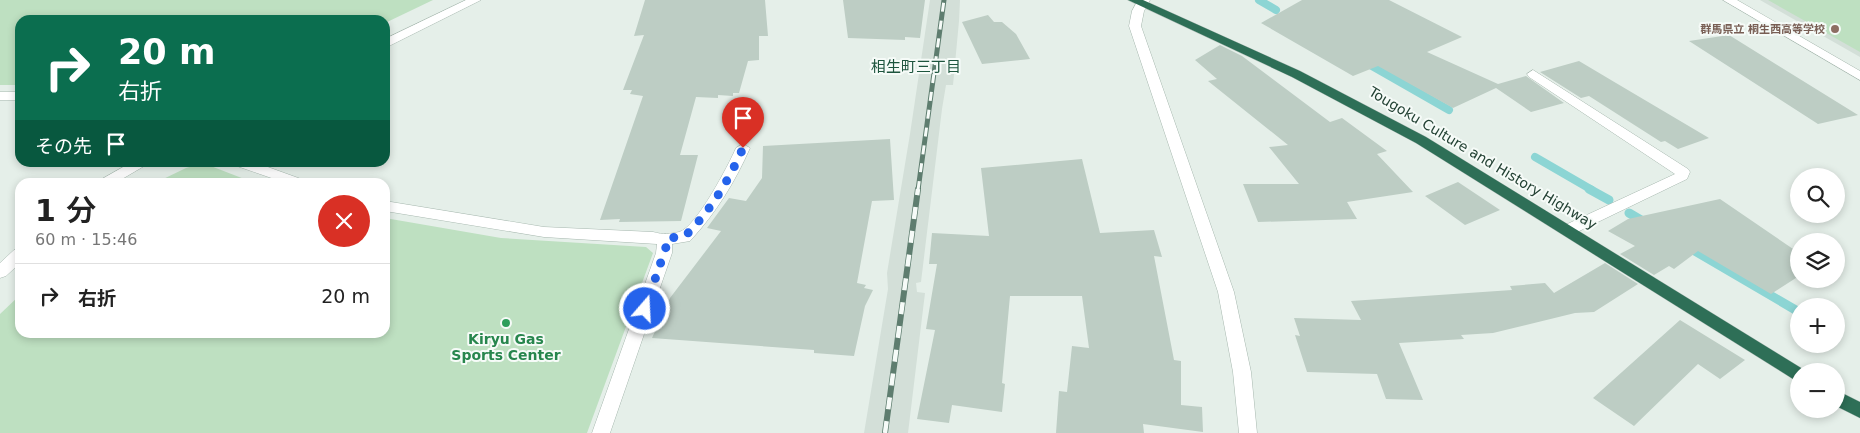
<!DOCTYPE html>
<html lang="ja">
<head>
<meta charset="utf-8">
<style>
	body { margin:0; font-family:"DejaVu Sans","Noto Sans JP",sans-serif; background:#f6f6f6; color:#222; height:100vh; display:flex; flex-direction:column; font-size:19px; white-space:nowrap }
	* { box-sizing:border-box; margin:0 }
	p { font-size:16px; color:#767676 }
	.icon { flex:none; width:28px; height:28px; fill:none; stroke:currentColor; stroke-width:2; stroke-linecap:round; stroke-linejoin:round }
	.map { position:relative; flex:1; overflow:hidden }
	.details { position:absolute; left:15px; top:178px; width:375px; height:160px; display:flex; flex-direction:column; background:#fff; border-radius:15px; box-shadow:0 2px 8px #0003 }
	.details>* { flex:none }
	.hud { position:absolute; left:15px; top:15px; width:375px; height:152px; border-radius:15px; box-shadow:0 2px 8px #0003; background:#0b6e4f; color:#fff; overflow:hidden }
	.buttons { position:absolute; left:1790px; top:168px; display:grid; gap:10px }
	.buttons a { display:grid; place-items:center; width:55px; height:55px; border-radius:50%; background:#fff; box-shadow:0 2px 8px #0003; font-size:25px }
	.pin { position:absolute; display:grid; place-items:center; width:42px; height:42px; color:#fff; margin:-51px -21px; border-radius:50% 50% 50% 0; rotate:-45deg; box-shadow:0 0 5px #0007 }
	.pin .icon { rotate:45deg }
	.me { position:absolute; width:55px; margin:-28px; rotate:19deg; stroke-linejoin:round; filter:drop-shadow(0 0 4px #0008) }
	.turn { display:flex; align-items:center; gap:18px; height:105px; padding:0 20px; font-size:22px }
	.turn .icon { width:65px; height:65px; stroke-width:2.5 }
	.turn b { display:block; font-size:35px; line-height:42px }
	.then { display:flex; align-items:center; height:48px; padding:0 20px; background:#0003; gap:10px; font-size:19px }
	.round { display:grid; place-items:center; flex:none; width:52px; height:52px; border-radius:26px; background:#f6f6f6 }
	.summary { display:flex; align-items:center; justify-content:space-between; height:85px; padding:0 20px }
	h1 { font-size:30px; font-weight:600; line-height:38px }
	ul { padding:0; list-style:none }
	li { display:flex; align-items:center; gap:15px; height:65px; padding:0 20px; border-top:1px solid #e0e0e0 }
	li div { flex:1 }
	li b { display:block; font-size:19px }
	li em { font-style:normal }
	.map>svg:first-child { display:block }
</style>
</head>
<body>
<div class="map">
<svg width="1860" height="433" viewBox="0 0 1860 433">
	<rect width="100%" height="100%" fill="#e5efe9"/>
	<!-- built -->
	<path fill="#d3dfd8" d="M930,0H960L959,21L953,85H946L942,109L921,282L916,283L917,292L925,293L908,433H864L888,289L887,273L910,134Z
		M1760,0H1860V57Z"/>
	<!-- green -->
	<path fill="#bee0c1" d="M0,0H433L385,23V20H20V85H0Z
		M1768,0H1860V52Z
		M203,163L252,182H157L186,168Z
		M385,218L501,238L646,247L653,253L587,433H0V314L20,295V332H385Z"/>
	<g fill="none" stroke-linecap="round" stroke-linejoin="round">
		<!-- stream-far1 -->
		<path stroke="#8cd5d4" stroke-width="8" d="M1259,0L1276,10
			M1365,62L1449,110
			M1535,157L1592,190"/>
		<!-- stream -->
		<path stroke="#8cd5d4" stroke-width="9" d="M1589,189L1609,200
			M1629,213L1646,223
			M1688,247L1799,312"/>
	</g>
	<!-- building -->
	<path fill="#bdcdc4" d="M645,0H765L768,36H759V60L748,61L739,93H733V96L718,95V98L696,97L680,155H698L681,221L619,222L620,219L600,220L643,96L630,94L632,90H623L644,35L634,36Z
		M843,0H925L920,38L905,37V40L848,38Z
		M1302,0H1389L1462,37L1427,52L1498,84L1526,76L1564,103L1531,112L1496,88L1453,108L1378,66L1353,76L1261,23Z
		M988,15L994,22H1002L1016,34L1030,59L982,64L962,22Z
		M1729,35L1858,115L1818,124L1689,41Z
		M1220,45L1242,56L1330,122L1342,118L1387,151L1377,154L1413,192L1347,202L1357,219L1258,222L1243,184H1299L1269,147L1288,145L1208,81L1217,79L1195,60Z
		M1579,61L1616,83L1709,138L1678,149L1665,141L1661,142L1589,96L1581,98L1540,72Z
		M890,139L894,200L872,201L857,283L866,285L864,288L873,290L865,306L854,356L814,353V350L652,338L670,298L721,231L707,228L729,198L746,201L762,178L763,146Z
		M1082,159L1100,233L1154,230L1162,257L1154,256L1174,360L1181,361V405L1202,407L1203,432L1143,424L1144,433H1056L1059,391L1067,392L1072,346L1089,348L1082,296H1010L1002,383L1005,384L1002,412L952,405L949,423L917,419L935,330L926,329L937,264H929L932,233L989,236L981,168Z
		M1458,182L1500,210L1465,225L1425,196Z
		M1720,199L1799,253V276L1771,294L1698,251L1674,269L1669,266L1654,275L1620,254L1635,246L1608,231L1628,219Z
		M1605,263L1638,284L1594,312L1575,313L1493,333L1461,335L1464,339L1399,343L1423,400L1386,399L1377,374L1307,372L1295,335L1300,336L1294,318L1361,320L1351,301L1512,290L1510,286L1545,283L1554,293Z
		M1680,320L1745,360L1720,379L1698,364L1634,426L1593,398Z"/>
	<g fill="none" stroke-linecap="round" stroke-linejoin="round">
		<defs>
			<path id="minor" d="M466,0H481L385,48V39Z
				M1138,0H1150L1144,11L1141,26L1234,292L1251,372L1257,433H1239L1233,372L1218,292L1129,26L1132,11Z
				M1723,0H1737L1860,71V80Z
				M1533,70L1688,169L1690,172L1687,179L1573,234H1563L1560,230L1563,226L1675,174L1529,77L1527,74Z
				M0,92H20V100H0Z
				M743,144L750,148C735,182 716,213 690,241L672,244V253L610,433H592L656,253L657,244L544,237L385,211V201L544,227L653,232C664,235 669,234 679,232C696,228 729,164 736,148Z
				M132,162H151L117,182H100L102,179Z
				M232,162H254L301,179L303,182H283L234,165Z
				M20,249V263L6,276L0,278V263L14,250Z"/>
			<path id="highway" d="M1128,0H1143L1300,71L1426,137L1806,371H1799V381L1793,379L1416,143L1292,77Z
				M1836,390L1860,402V418L1836,406Z"/>
		</defs>
		<!-- minor casing -->
		<use href="#minor" stroke="#a7b8af" stroke-width="1"/>
		<!-- highway casing -->
		<use href="#highway" stroke="#c1cac6" stroke-width="1"/>
		<!-- minor -->
		<use href="#minor" fill="#fff" fill-rule="evenodd"/>
		<!-- highway -->
		<use href="#highway" fill="#2e6f57" fill-rule="evenodd"/>
		<defs>
			<path id="rail-far1" d="M918,190L944,0"/>
			<path id="rail" d="M885,433L918,189"/>
		</defs>
		<!-- rail-far1 casing -->
		<use href="#rail-far1" stroke="#5e7d6f" stroke-width="5"/>
		<!-- rail casing -->
		<use href="#rail" stroke="#5e7d6f" stroke-width="6"/>
		<!-- rail-far1 -->
		<use href="#rail-far1" stroke="#f6fbf8" stroke-width="3" stroke-dasharray="9" stroke-linecap="butt"/>
		<!-- rail -->
		<use href="#rail" stroke="#f6fbf8" stroke-width="4.5" stroke-dasharray="12" stroke-linecap="butt"/>
	</g>
	<g fill="none" stroke-linecap="round" stroke-linejoin="round">
		<!-- route -->
		<path stroke="#2563eb" stroke-width="9" stroke-dasharray="0 16.2" d="M645,309L666,247L665,241L675,237H684C710,212 729,180 743,148"/>
	</g>
	<!-- markers -->
	<circle fill="#8d6e63" stroke="#f6fbf8" stroke-width="2" cx="1835" cy="29" r="5"/>
	<circle fill="#2e9e5b" stroke="#f6fbf8" stroke-width="2" cx="506" cy="323" r="5"/>
	<g text-anchor="middle" dominant-baseline="central" stroke-width="4" stroke-linejoin="round" paint-order="stroke">
		<!-- far-education labels -->
		<g font-size="11" font-weight="bold" fill="#785e54" stroke="#f6fbf8" text-anchor="end">
			<text x="1825" y="29">群馬県立 桐生西高等学校</text>
		</g>
		<!-- street labels -->
		<g font-size="14" fill="#234234" stroke="#f6fbf8">
			<text transform="translate(1483 158) rotate(31)">Tougoku Culture and History Highway</text>
		</g>
		<!-- leisure labels -->
		<g font-size="14" font-weight="bold" fill="#27864d" stroke="#f6fbf8">
			<text x="506" y="339">Kiryu Gas<tspan x="506" dy="16">Sports Center</tspan></text>
		</g>
		<!-- neighbourhood labels -->
		<g font-size="15" fill="#1e553e" stroke="#f6fbf8">
			<text x="916" y="67">相生町三丁目</text>
		</g>
	</g>
</svg>
<div class="buttons">
<a><svg class="icon" aria-label="search" viewBox="0 0 24 24"><circle cx="10" cy="10" r="6"/><path d="M15 15l6 6"/></svg></a>
<a><svg class="icon" aria-label="layers" viewBox="0 0 24 24"><path d="M12 4l9 5-9 5-9-5zM3 14l9 5 9-5"/></svg></a>
<a>+</a>
<a>−</a>
</div>
<div class="pin" style="left:743px;top:148px;background:#d93025"><svg class="icon" aria-label="arrive" viewBox="0 0 24 24"><path d="M6 21V4h12l-3 4 3 4H6"/></svg></div>
<svg class="me" style="left:645px;top:309px" viewBox="-20 -20 40 40"><circle r="17" fill="#2563eb" stroke="#fff" stroke-width="3"/><path d="M0-11L8 9 0 5-8 9z" fill="#fff"/></svg>
<div class="hud">
<div class="turn"><svg class="icon" aria-label="right" viewBox="0 0 24 24"><path d="M7 20v-9h11M14 6l5 5-5 5"/></svg><div><b>20 m</b>右折</div></div>
<div class="then">その先<svg class="icon" aria-label="arrive" viewBox="0 0 24 24"><path d="M6 21V4h12l-3 4 3 4H6"/></svg></div>
</div>
<section class="details">
<div class="summary"><div><h1>1 分</h1><p>60 m · 15:46</p></div><a class="round" style="background:#d93025;color:#fff"><svg class="icon" aria-label="close" viewBox="0 0 24 24"><path d="M6 6l12 12M18 6L6 18"/></svg></a></div>
<ul>
<li><svg class="icon" aria-label="right" viewBox="0 0 24 24"><path d="M7 20v-9h11M14 6l5 5-5 5"/></svg><div><b>右折</b></div><em>20 m</em></li>
</ul>
</section>
</div>
</body>
</html>
